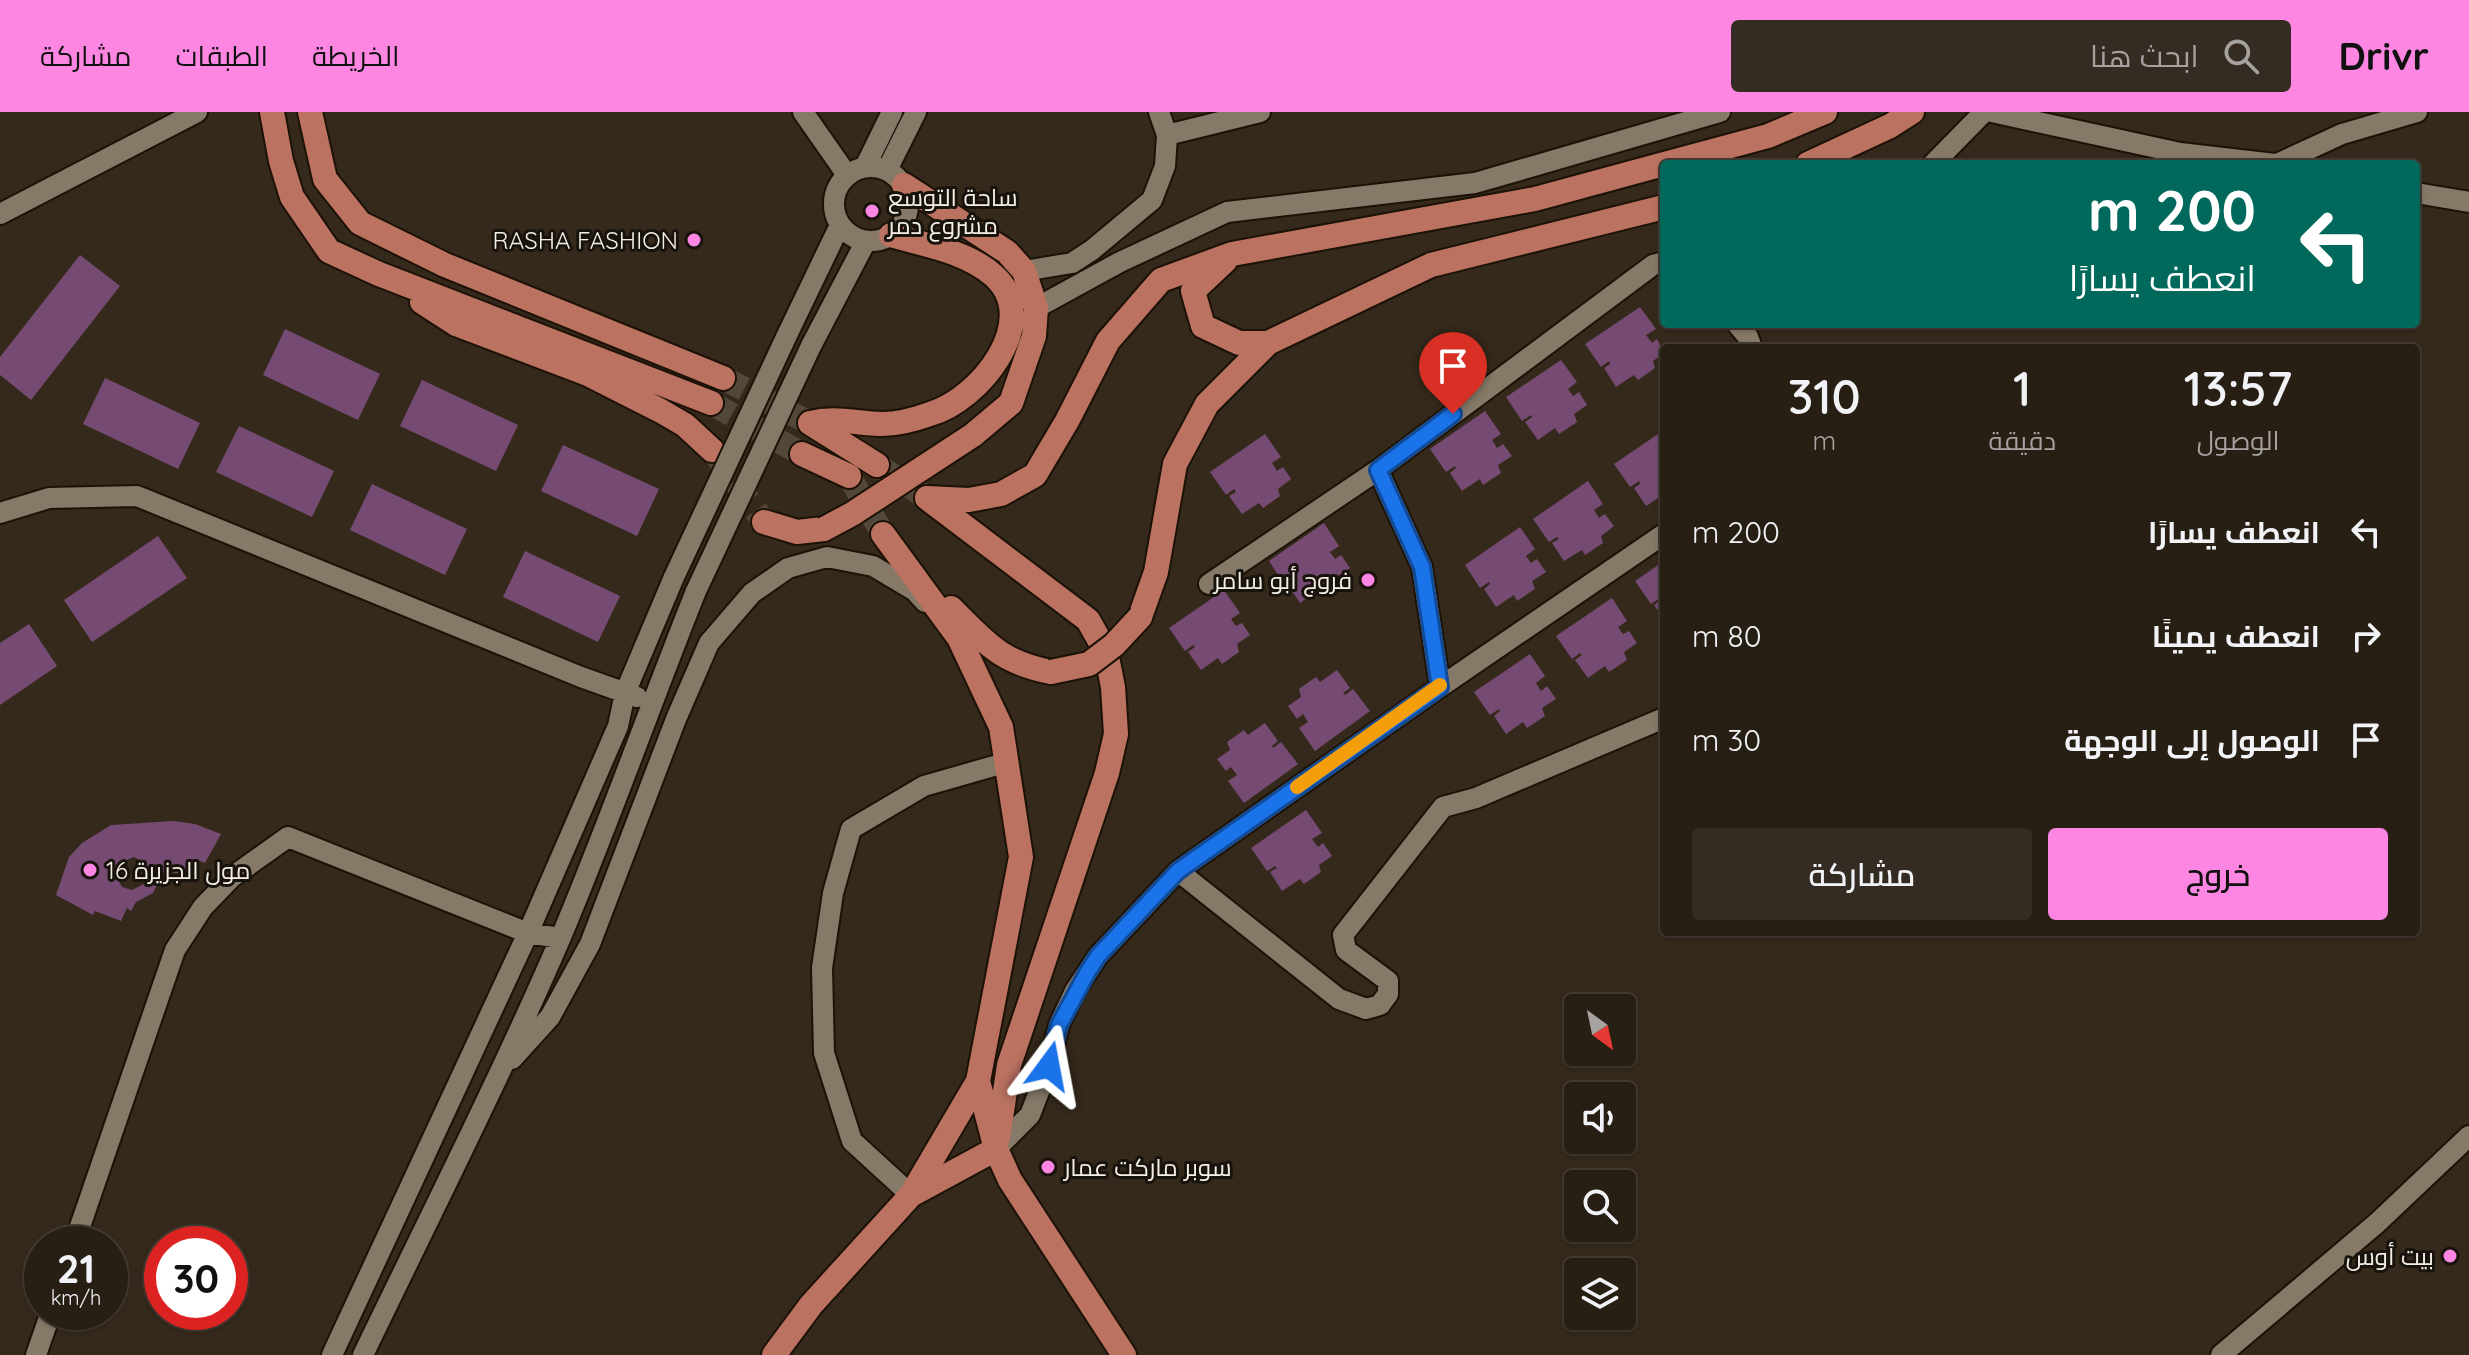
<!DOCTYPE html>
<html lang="ar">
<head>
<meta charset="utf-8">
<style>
	body { margin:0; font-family:Quicksand,Cairo,sans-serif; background:#342c22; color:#f1f3f6; direction:rtl; height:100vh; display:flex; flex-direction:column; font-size:30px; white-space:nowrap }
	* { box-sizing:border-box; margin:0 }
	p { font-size:26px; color:#a5a2a0 }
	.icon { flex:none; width:44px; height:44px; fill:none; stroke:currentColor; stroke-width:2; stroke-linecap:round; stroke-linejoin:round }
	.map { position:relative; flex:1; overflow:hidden; direction:ltr }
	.drawer { position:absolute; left:1660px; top:232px; width:760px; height:592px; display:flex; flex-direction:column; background:#281f14; border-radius:8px; box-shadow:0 2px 6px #0004,0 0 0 2px #443d34; direction:rtl }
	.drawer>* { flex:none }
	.banner { position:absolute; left:1660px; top:48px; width:760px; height:168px; border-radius:8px; box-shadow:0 2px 6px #0004,0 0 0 2px #443d34; direction:rtl; background:#00695c; color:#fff; overflow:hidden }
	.needle { width:52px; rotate:147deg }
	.fabs { position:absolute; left:1564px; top:882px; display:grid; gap:16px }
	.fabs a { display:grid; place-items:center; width:72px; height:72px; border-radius:8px; background:#281f14; box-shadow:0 2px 6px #0004,0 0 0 2px #443d34; font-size:40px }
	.speed { position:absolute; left:24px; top:1114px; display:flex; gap:16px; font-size:40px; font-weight:700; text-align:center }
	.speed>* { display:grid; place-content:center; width:104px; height:104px; border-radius:50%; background:#281f14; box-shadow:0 2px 6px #0004,0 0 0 2px #443d34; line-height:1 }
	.speed small { font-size:20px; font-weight:400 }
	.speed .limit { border:12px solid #d22; background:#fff; color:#111 }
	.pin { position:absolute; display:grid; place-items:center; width:68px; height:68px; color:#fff; margin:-82px -34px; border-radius:50% 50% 50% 0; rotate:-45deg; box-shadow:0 0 8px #0007 }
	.pin .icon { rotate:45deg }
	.me { position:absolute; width:88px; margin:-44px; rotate:13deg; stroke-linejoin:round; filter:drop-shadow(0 0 6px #0008) }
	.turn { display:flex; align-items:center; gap:28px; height:168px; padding:0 32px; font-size:36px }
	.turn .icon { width:104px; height:104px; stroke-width:2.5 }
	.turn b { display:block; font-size:56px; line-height:68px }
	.eta { display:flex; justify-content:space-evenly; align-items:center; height:136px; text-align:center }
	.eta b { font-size:48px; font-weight:600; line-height:56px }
	.primary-button { display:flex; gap:16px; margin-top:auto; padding:16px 32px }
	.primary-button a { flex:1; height:92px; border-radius:8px; background:#fd86e2; color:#111; font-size:32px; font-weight:600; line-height:92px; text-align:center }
	.primary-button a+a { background:#342c22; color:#f1f3f6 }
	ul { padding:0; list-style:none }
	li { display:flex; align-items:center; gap:24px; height:104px; padding:0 32px }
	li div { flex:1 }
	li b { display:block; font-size:30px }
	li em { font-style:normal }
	header { display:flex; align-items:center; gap:48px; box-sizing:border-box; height:112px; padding:0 40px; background:#fd86e2; color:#111 }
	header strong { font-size:38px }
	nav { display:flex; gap:44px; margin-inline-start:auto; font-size:28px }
	.search { width:560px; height:72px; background:#342c22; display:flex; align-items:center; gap:20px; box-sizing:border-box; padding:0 28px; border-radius:8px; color:#a5a2a0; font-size:30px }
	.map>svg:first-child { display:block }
</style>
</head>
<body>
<header>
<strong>Drivr</strong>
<div class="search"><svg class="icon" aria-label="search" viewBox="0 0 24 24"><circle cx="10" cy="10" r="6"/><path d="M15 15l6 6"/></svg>ابحث هنا</div>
<nav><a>الخريطة</a><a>الطبقات</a><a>مشاركة</a></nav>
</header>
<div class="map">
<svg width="2469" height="1243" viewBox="0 0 2469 1243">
	<rect width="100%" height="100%" fill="#35291b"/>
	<!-- building -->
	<path fill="#764b73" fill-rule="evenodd" d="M80,143L120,174L31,288L0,263V245Z
		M1640,195L1656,217L1646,223L1652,231L1657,227L1664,241L1653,249L1655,256L1638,268L1634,263L1616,275L1604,256L1610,252L1609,249L1601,255L1585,232Z
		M285,217L380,262L358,308L263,263Z
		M1561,248L1577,270L1568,277L1573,284L1579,280L1587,293L1574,302L1577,310L1559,322L1555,316L1538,328L1525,310L1532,305L1531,303L1522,309L1506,285Z
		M105,266L200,311L178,357L83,312Z
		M422,268L518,313L496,359L400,314Z
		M1485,299L1501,322L1492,328L1497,336L1503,332L1512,344L1498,353L1501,361L1483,373L1480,367L1462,379L1450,361L1456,356L1455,354L1446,360L1430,337Z
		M239,314L334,359L312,405L216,360Z
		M1664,318V382L1646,394L1634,376L1640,372L1639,369L1630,375L1614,352Z
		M1265,322L1281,345L1272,351L1277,359L1283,355L1291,367L1278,377L1280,384L1263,396L1259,391L1242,402L1229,384L1236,380L1234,377L1226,383L1210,360Z
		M563,333L659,377L637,424L541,379Z
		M1588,369L1603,392L1594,398L1599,406L1605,402L1614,414L1601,424L1603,431L1585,443L1582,438L1564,449L1552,431L1559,427L1557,425L1549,430L1533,407Z
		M372,372L467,417L445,463L350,418Z
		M1324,411L1339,434L1330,440L1335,447L1341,443L1350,456L1336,465L1339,473L1321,485L1317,479L1300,491L1288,473L1294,468L1293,466L1284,472L1269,449Z
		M1520,415L1535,437L1526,444L1531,451L1537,447L1546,460L1532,469L1535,477L1517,489L1514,483L1496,495L1484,477L1490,472L1489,470L1480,476L1465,453Z
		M158,424L187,466L92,530L64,488Z
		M525,439L620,484L598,530L503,485Z
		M1664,449V507L1654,493L1661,488L1660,486L1651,492L1635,469Z
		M1224,478L1240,501L1231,507L1236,514L1242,511L1250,523L1237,532L1239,540L1222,552L1218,546L1201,558L1188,540L1195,535L1193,533L1185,539L1169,516Z
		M1612,486L1627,509L1618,515L1623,522L1629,519L1637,531L1624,540L1627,548L1609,560L1605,554L1588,566L1575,548L1582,543L1580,541L1572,547L1556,524Z
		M29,512L57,554L0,593V531Z
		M1530,542L1545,564L1536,571L1541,579L1547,574L1556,587L1542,596L1545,604L1527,616L1523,610L1506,622L1494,604L1500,599L1499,597L1490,603L1474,580Z
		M1337,558L1350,576L1343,581L1345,583L1353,577L1370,599L1315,639L1299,616L1308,610L1303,602L1297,607L1288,594L1301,585L1299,577L1316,565L1320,570Z
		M1265,611L1278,629L1272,634L1273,636L1281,630L1298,652L1244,691L1228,669L1237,663L1231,655L1226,659L1217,647L1230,638L1227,630L1244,618L1248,623Z
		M1306,698L1322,721L1312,727L1318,735L1323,731L1332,744L1319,753L1321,760L1304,772L1300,767L1282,779L1270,760L1277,756L1275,754L1267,759L1251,736Z
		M173,709L195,712L221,722L205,751L194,747L191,763L164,759L153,781L136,790L131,799L127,796L121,809L95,799L93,803L56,783L69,745L82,731L111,713ZM134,745L144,750L149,760L146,771L132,778L122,775L115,762L119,751Z"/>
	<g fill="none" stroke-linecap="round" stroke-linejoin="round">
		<!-- major-tunnel -->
		<path stroke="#524739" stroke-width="24" stroke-dasharray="24 12" stroke-linecap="butt" d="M723,266L810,311
			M711,291L802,342
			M714,340L764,410
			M877,353L927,386
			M849,364L883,422"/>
		<defs>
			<path id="minor" d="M803,0L847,63
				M1992,0L2180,41L2275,52
				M1167,23L1260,0
				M1933,52L1984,0
				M2277,52L2342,22L2417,0
				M834 92a37 37 0 1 1 74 0a37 37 0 1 1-74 0Z
				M865,55L892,0
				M887,58L916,0
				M2416,81L2469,90
				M0,102L197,0
				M1024,159L1072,151L1092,138L1152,88L1165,54L1167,23L1159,0
				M1036,196L1120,150L1227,100L1475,71L1720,0
				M1737,212L1748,225L1752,236
				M788,221L840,113
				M811,234L866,129
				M1378,358L1422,455L1440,575
				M0,401L49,386L137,384L581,565L637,585
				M1209,472L1378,358L1653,153L1664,150
				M1178,759L1339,887L1366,897L1380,893L1388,882V869L1346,838L1343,823L1443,695L1476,686L1664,606
				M512,947L550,905L590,832L676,607L709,531L752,481L788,456L827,445L873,454L915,479L925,490
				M996,1037L1030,1003L1049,954L1059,913L1075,879L1098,844L1178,759L1440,575L1664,422
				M911,1083L852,1029L824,941L822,856L833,781L851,717L924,674L1008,650
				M74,1132L175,838L203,795L232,765L288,725L528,821L560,826
				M36,1243L51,1200
				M332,1243L528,821L618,614L625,581L674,465
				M363,1243C430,1104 500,966 561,825C609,711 650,594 696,479
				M2221,1243L2377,1111L2469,1024"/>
			<path id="major" d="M272,0L281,49L292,85L329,139L379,162L711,291
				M310,0L325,67L360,111L445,153L723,266
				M1664,52L1768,24L1825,0
				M1808,52L1890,14L1912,0
				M904,73L1007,140L1024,159L1036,196L1034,224L1011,291L973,323
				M1225,149L1193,179L1203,214L1239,231H1268
				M422,190L456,212L588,262L661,299L685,313L712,338
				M810,311C837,304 856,312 883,312C897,312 916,307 930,302C980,288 1044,207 993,163C966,139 924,133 891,123
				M810,311L877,353
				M802,342L849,364
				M927,386L969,388L1001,382L1035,363L1067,309L1108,229L1161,168L1232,142L1535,87L1664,52
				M927,386L1088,508L1106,540L1113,575L1116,622L1107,661L1009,953L998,1026
				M764,410L797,420L824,417
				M883,422L959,526L1001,615L1021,745L978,969L996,1037L1010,1068L1124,1243
				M951,496C986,531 1000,550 1051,560
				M1140,505L1156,460L1175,352L1207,292L1268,231L1431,153L1664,95
				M911,1083L996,1037
				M774,1243L811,1193L911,1083L978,969"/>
		</defs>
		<!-- minor casing -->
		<use href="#minor" stroke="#1c1205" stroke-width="24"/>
		<!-- major casing -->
		<use href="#major" stroke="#1c1205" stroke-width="28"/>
		<!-- minor -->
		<use href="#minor" stroke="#867968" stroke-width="20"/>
		<!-- major -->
		<use href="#major" stroke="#bb7261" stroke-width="24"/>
		<defs>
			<path id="minor-bridge" d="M674,465L788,221
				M696,479L811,234"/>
			<path id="major-bridge" d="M824,417L852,402L973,323
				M1051,560L1089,552L1114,533L1140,505"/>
		</defs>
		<!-- minor-bridge casing -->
		<use href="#minor-bridge" stroke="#1c1205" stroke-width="24" stroke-linecap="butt"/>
		<!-- major-bridge casing -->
		<use href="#major-bridge" stroke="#1c1205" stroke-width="28" stroke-linecap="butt"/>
		<!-- minor-bridge -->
		<use href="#minor-bridge" stroke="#867968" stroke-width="20"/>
		<!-- major-bridge -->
		<use href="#major-bridge" stroke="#bb7261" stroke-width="24"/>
	</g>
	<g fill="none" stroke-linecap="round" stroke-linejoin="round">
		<defs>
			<path id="route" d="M1049,954L1059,913L1087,861L1098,844L1178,759L1440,575L1422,455L1378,358L1453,302"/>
		</defs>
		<!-- route casing -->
		<use href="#route" stroke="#114b97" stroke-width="20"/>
		<!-- route -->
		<use href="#route" stroke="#1a73e8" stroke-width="14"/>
		<!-- slow -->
		<path stroke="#f59e0b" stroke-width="14" d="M1297,675L1440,573"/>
	</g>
	<!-- markers -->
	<g fill="#fd86e2" stroke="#18130d" stroke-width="3">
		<circle cx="872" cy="99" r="8"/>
		<circle cx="694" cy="128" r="8"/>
		<circle cx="1368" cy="468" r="8"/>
		<circle cx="90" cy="758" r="8"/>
		<circle cx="1048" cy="1055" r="8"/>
		<circle cx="2450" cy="1144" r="8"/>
	</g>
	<g text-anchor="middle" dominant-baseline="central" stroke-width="6" stroke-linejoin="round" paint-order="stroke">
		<!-- poi labels -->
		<g font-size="24" fill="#f5eee5" stroke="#18130d" text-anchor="start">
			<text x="888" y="85">ساحة التوسع<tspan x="888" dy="28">مشروع دمر</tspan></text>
			<text x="678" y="128" text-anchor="end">RASHA FASHION</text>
			<text x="1352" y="468" text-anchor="end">فروج أبو سامر</text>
			<text x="106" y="758">مول الجزيرة 16</text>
			<text x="1064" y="1055">سوبر ماركت عمار</text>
			<text x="2434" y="1144" text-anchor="end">بيت أوس</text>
		</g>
	</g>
</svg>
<div class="fabs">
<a><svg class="needle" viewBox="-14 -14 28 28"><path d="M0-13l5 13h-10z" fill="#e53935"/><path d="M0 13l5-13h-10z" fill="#a5a2a0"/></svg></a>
<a><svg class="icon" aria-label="sound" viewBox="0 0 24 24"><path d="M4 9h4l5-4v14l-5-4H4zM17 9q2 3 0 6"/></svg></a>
<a><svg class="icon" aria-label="search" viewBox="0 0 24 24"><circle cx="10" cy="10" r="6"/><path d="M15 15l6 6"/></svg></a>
<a><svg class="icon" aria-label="layers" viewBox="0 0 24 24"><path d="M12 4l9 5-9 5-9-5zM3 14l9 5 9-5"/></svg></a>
</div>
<div class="speed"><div>21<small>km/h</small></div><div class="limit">30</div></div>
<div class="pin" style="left:1453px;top:302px;background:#d93025"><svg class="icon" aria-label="arrive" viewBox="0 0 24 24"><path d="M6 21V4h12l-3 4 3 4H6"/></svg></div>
<svg class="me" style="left:1049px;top:954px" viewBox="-20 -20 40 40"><path d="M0-17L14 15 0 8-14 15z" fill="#1a73e8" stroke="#fff" stroke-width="4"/></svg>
<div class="banner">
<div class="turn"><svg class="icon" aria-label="left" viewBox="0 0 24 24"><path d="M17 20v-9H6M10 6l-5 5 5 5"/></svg><div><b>200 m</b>انعطف يسارًا</div></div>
</div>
<section class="drawer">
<div class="eta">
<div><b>13:57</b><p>الوصول</p></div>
<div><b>1</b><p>دقيقة</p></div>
<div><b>310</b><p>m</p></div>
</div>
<ul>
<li><svg class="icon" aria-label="left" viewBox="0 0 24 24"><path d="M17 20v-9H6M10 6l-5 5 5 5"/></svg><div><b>انعطف يسارًا</b></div><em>200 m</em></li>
<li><svg class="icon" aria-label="right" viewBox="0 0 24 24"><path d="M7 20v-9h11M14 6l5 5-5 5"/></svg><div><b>انعطف يمينًا</b></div><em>80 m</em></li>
<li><svg class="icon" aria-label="arrive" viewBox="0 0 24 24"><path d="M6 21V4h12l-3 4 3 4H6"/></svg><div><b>الوصول إلى الوجهة</b></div><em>30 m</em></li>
</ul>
<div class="primary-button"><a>خروج</a><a>مشاركة</a></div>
</section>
</div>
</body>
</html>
